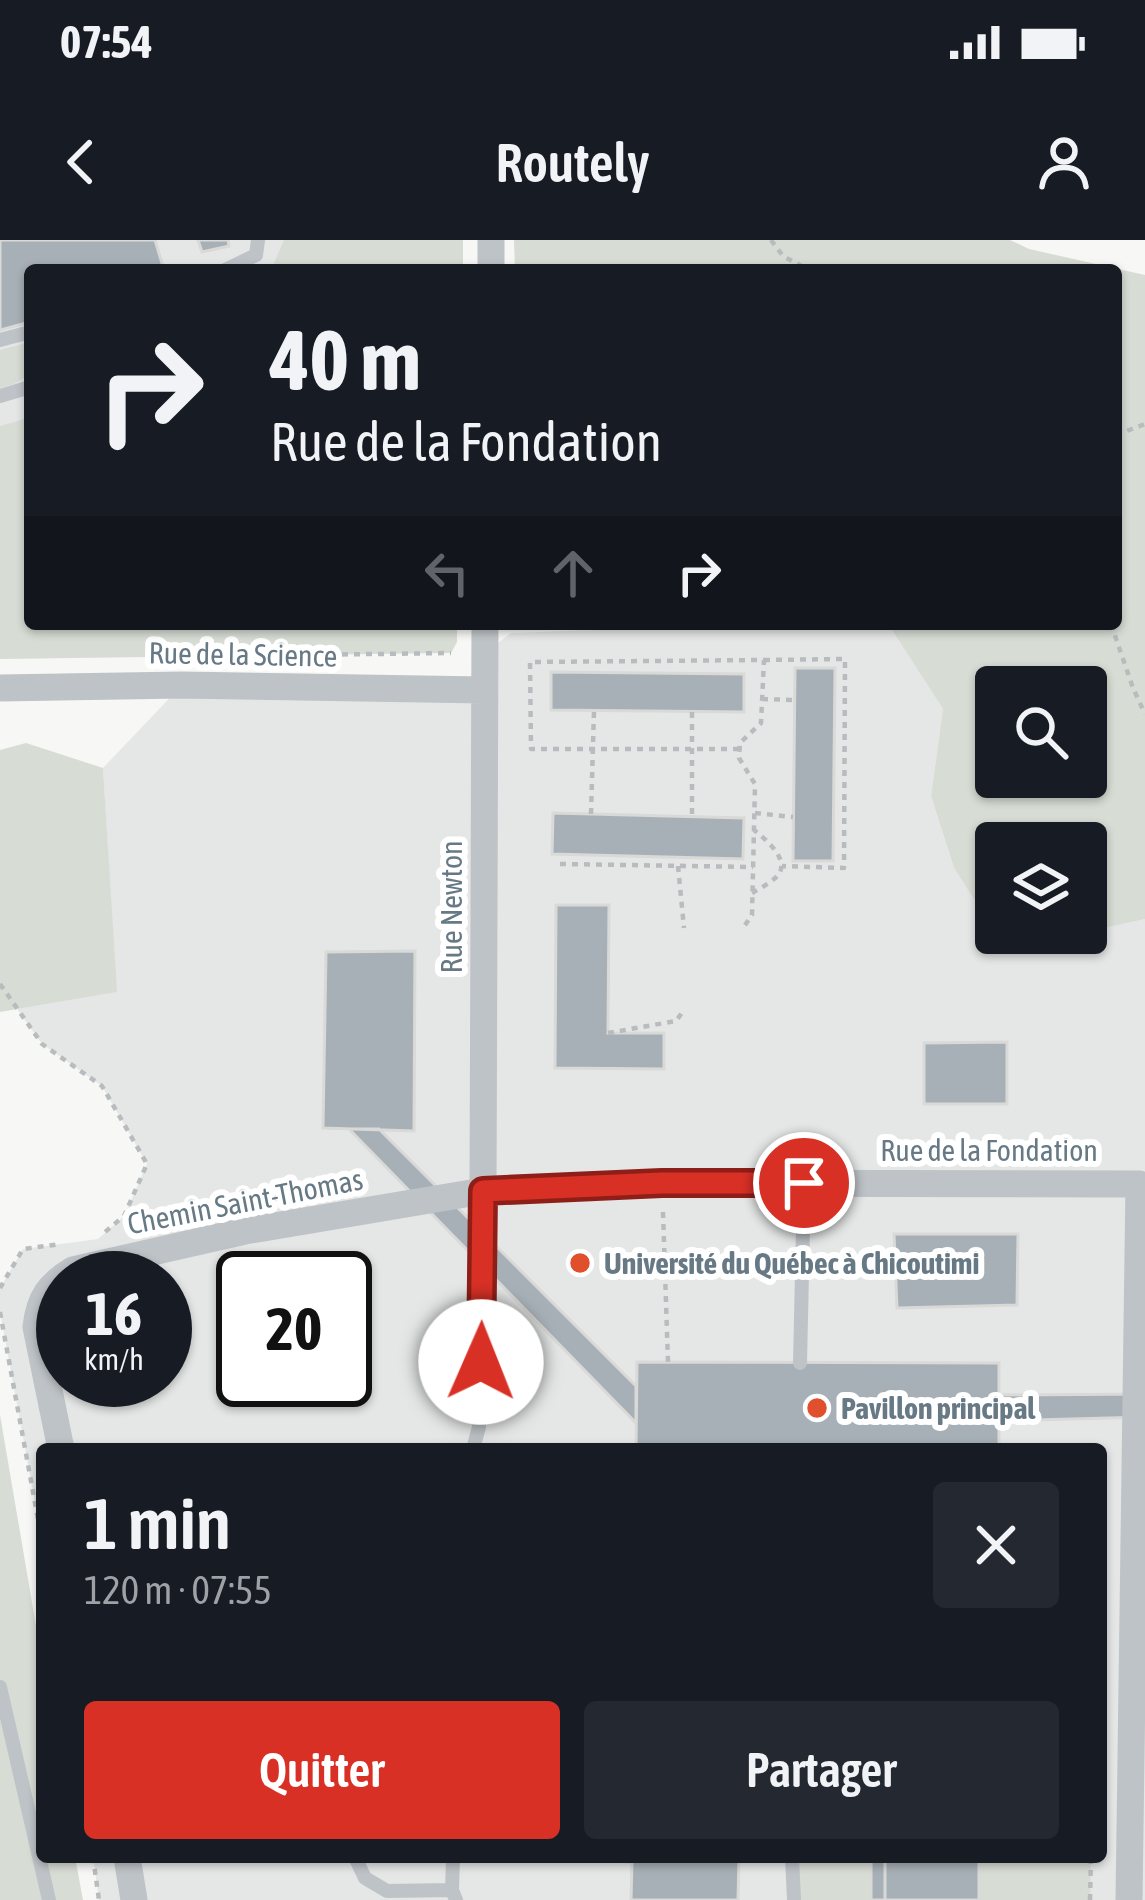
<!DOCTYPE html>
<html lang="fr">
<head>
<meta charset="utf-8">
<style>
	body { margin:0; font-family:"Asap Condensed",sans-serif; background:#242831; color:#f1f3f6; height:100vh; display:flex; flex-direction:column; font-size:45px; white-space:nowrap }
	* { box-sizing:border-box; margin:0 }
	p { font-size:39px; color:#9ea1a6 }
	.icon { flex:none; width:66px; height:66px; fill:none; stroke:currentColor; stroke-width:2; stroke-linecap:round; stroke-linejoin:round }
	.map { position:relative; flex:1; overflow:hidden }
	.panel { position:absolute; left:36px; top:1203px; width:1071px; height:420px; display:flex; flex-direction:column; background:#171b24; border-radius:12px; box-shadow:0 3px 9px #0004 }
	.panel>* { flex:none }
	.guide { position:absolute; left:24px; top:24px; width:1098px; height:366px; border-radius:12px; box-shadow:0 3px 9px #0004; background:#171b24; color:#f1f3f6; overflow:hidden }
	.tools { position:absolute; left:975px; top:426px; display:grid; gap:24px }
	.tools a { display:grid; place-items:center; width:132px; height:132px; border-radius:12px; background:#171b24; box-shadow:0 3px 9px #0004; font-size:60px }
	.speed { position:absolute; left:36px; top:1011px; display:flex; gap:24px; font-size:60px; font-weight:700; text-align:center }
	.speed>* { display:grid; place-content:center; width:156px; height:156px; border-radius:50%; background:#171b24; box-shadow:0 3px 9px #0004; line-height:1 }
	.speed small { font-size:30px; font-weight:400 }
	.speed .limit { border:6px solid #111; border-radius:18px; background:#fff; color:#111 }
	.pin { position:absolute; display:grid; place-items:center; width:102px; height:102px; color:#fff; margin:-51px; border:6px solid #fff; border-radius:50%; box-shadow:0 3px 12px #0007 }
	.me { position:absolute; width:132px; margin:-66px; rotate:1deg; stroke-linejoin:round; filter:drop-shadow(0 0 9px #0008) }
	.turn { display:flex; align-items:center; gap:42px; height:252px; padding:0 48px; font-size:54px }
	.turn .icon { width:156px; height:156px; stroke-width:2.5 }
	.turn b { display:block; font-size:84px; line-height:102px }
	.lanes { display:flex; align-items:center; height:114px; padding:0 48px; background:#0003; justify-content:center; gap:60px; direction:ltr }
	.lanes .off { opacity:.35 }
	.round { display:grid; place-items:center; flex:none; width:126px; height:126px; border-radius:12px; background:#242831 }
	.head { display:flex; align-items:center; justify-content:space-between; height:204px; padding:0 48px }
	h1 { font-size:72px; font-weight:600; line-height:90px }
	.cta { display:flex; gap:24px; margin-top:auto; padding:24px 48px }
	.cta a { flex:1; height:138px; border-radius:12px; background:#d93025; color:#fff; font-size:48px; font-weight:600; line-height:138px; text-align:center }
	.cta a+a { background:#242831; color:#f1f3f6 }
	.status { display:flex; justify-content:space-between; align-items:center; height:84px; padding:0 60px; background:#171b24; direction:ltr }
	.status svg { height:33px; fill:currentColor }
	header { display:flex; justify-content:space-between; align-items:center; height:156px; padding:0 48px; background:#171b24; font-size:54px; font-weight:600 }
	.map>svg:first-child { display:block }
</style>
</head>
<body>
<div class="status"><b>07:54</b><svg viewBox="0 0 49 12"><path d="M0 12V9h3v3zM5 12V6h3v6zM10 12V3h3v9zM15 12V0h3v12zM26 1h20v11H26zM47 4h2v5h-2z"/></svg></div>
<header><svg class="icon" aria-label="back" viewBox="0 0 24 24"><path d="M15 5l-7 7 7 7"/></svg>Routely<svg class="icon" aria-label="person" viewBox="0 0 24 24"><circle cx="12" cy="8" r="4"/><path d="M4 21q1-7 8-7t8 7"/></svg></header>
<div class="map">
<svg width="1145" height="1660" viewBox="0 0 1145 1660">
	<rect width="100%" height="100%" fill="#f7f7f5"/>
	<!-- built -->
	<path fill="#e5e6e6" fill-rule="evenodd" d="M0,0H342L271,30H30V177L0,186Z
		M642,384H888L943,469L931,556L954,628L1006,709L1145,679V1660H99L93,1617H1101V1209H42V1301L0,1072V1048L23,1009L98,999L124,976L147,924L102,846L42,804L17,769L116,752L103,528L182,445L484,450L485,413L511,393L595,390ZM63,1038H165V1140H63ZM243,1038H345V1140H243Z"/>
	<!-- green -->
	<path fill="#d7dcd4" fill-rule="evenodd" d="M284,0H463V30H271Z
		M514,0H1010L1029,9L1145,35V679L1086,692V603H996V693H1081L1006,709L954,628L931,556L943,469L888,384H1116V30H515ZM996,447H1086V537H996Z
		M30,102V134L14,144L0,148V110Z
		M30,177V384H457V402L451,413L0,419V186Z
		M26,503L103,528L117,752L0,772V510Z
		M0,1175L42,1421V1617H75L83,1660H0Z
		M792,1617H856L857,1621H885V1660H794Z
		M979,1617H1091L1090,1660H979Z"/>
	<!-- building -->
	<path fill="#a7b0b6" stroke="#d9d9d7" stroke-width="3" d="M0,0H155L164,30H30V82L0,90Z
		M198,0H228L229,6L202,12Z
		M795,428H835L833,621H793Z
		M551,432L744,434V472L551,470Z
		M553,573L744,578L743,619L552,614Z
		M556,665H609L608,793H664V829L555,828Z
		M415,711L414,891L323,888L326,712Z
		M1007,802V864H924V803Z
		M349,889H379L636,1146V1183Z
		M894,994H1018L1017,1065L897,1068Z
		M637,1122L999,1123V1209H636Z
		M1145,1154V1177L999,1181L998,1155Z
		M603,1617H739L738,1660H631L632,1622L603,1621Z
		M856,1617H979V1660H885V1621H856Z
		M871,1621H885V1660H871Z"/>
	<g fill="none" stroke-linecap="round" stroke-linejoin="round">
		<!-- path -->
		<path stroke="#b9bcbf" stroke-width="4.5" stroke-dasharray="6 6" stroke-linecap="butt" d="M771,0L783,16L809,30
			M1116,195L1145,184
			M1111,384L1133,448L1145,474
			M222,416L451,413
			M764,420L845,419L844,628L782,626
			M762,459L794,460
			M692,472V577
			M739,509H531L530,422L764,420L761,483L740,503L739,518L755,544L752,675L743,688
			M755,573L793,577
			M591,574L594,471
			M560,624L753,627
			M678,626L684,688
			M752,653C759,649 774,641 779,634C789,618 765,599 754,590
			M0,744L42,804L102,846L147,924L124,976L105,992
			M608,793L676,781L684,770
			M663,972L668,1122
			M124,976L153,973
			M0,1048L23,1009L61,1004
			M0,1072L42,1301
			M93,1617L99,1660
			M1090,1660L1091,1617"/>
		<!-- service -->
		<path stroke="#bec3c7" stroke-width="14" d="M225,30L256,15L258,0
			M0,100L30,92
			M0,156L30,147
			M800,1123L804,943
			M473,1209L479,1187L483,951
			M0,1447L49,1660
			M355,1617L365,1638L387,1651L452,1650
			M453,1617L452,1650L456,1660
			M792,1617L794,1660"/>
		<!-- minor -->
		<path stroke="#bec3c7" stroke-width="27" d="M491,0V30
			M0,448L182,445L484,450
			M483,951L485,384
			M61,1209L36,1087C39,1059 49,1044 73,1030L245,991L483,951L662,943L1139,944L1129,1660
			M127,1617L134,1660"/>
	</g>
	<g fill="none" stroke-linecap="round" stroke-linejoin="round">
		<defs>
			<path id="route" d="M481,1122L483,951L662,943H804"/>
		</defs>
		<!-- route casing -->
		<use href="#route" stroke="#8d1f18" stroke-width="30"/>
		<!-- route -->
		<use href="#route" stroke="#d93025" stroke-width="21"/>
	</g>
	<!-- markers -->
	<g fill="#e0502c" stroke="#fff" stroke-width="4.5">
		<circle cx="580" cy="1023" r="12"/>
		<circle cx="817" cy="1168" r="12"/>
	</g>
	<g text-anchor="middle" dominant-baseline="central" stroke-width="12" stroke-linejoin="round" paint-order="stroke">
		<!-- street labels -->
		<g font-size="30" fill="#677985" stroke="#fff">
			<text transform="translate(243 414) rotate(1)">Rue de la Science</text>
			<text transform="translate(451 667) rotate(-90)">Rue Newton</text>
			<text x="989" y="910">Rue de la Fondation</text>
			<text transform="translate(245 961) rotate(-11)">Chemin Saint-Thomas</text>
		</g>
		<!-- poi labels -->
		<g font-size="30" font-weight="bold" fill="#677985" stroke="#fff" text-anchor="start">
			<text x="604" y="1023">Université du Québec à Chicoutimi</text>
			<text x="841" y="1168">Pavillon principal</text>
		</g>
	</g>
</svg>
<div class="tools">
<a><svg class="icon" aria-label="search" viewBox="0 0 24 24"><circle cx="10" cy="10" r="6"/><path d="M15 15l6 6"/></svg></a>
<a><svg class="icon" aria-label="layers" viewBox="0 0 24 24"><path d="M12 4l9 5-9 5-9-5zM3 14l9 5 9-5"/></svg></a>
</div>
<div class="speed"><div>16<small>km/h</small></div><div class="limit">20</div></div>
<div class="pin" style="left:804px;top:943px;background:#d93025"><svg class="icon" aria-label="arrive" viewBox="0 0 24 24"><path d="M6 21V4h12l-3 4 3 4H6"/></svg></div>
<svg class="me" style="left:481px;top:1122px" viewBox="-20 -20 40 40"><circle r="19" fill="#fff"/><path d="M0-13L10 11 0 6-10 11z" fill="#d93025"/></svg>
<div class="guide">
<div class="turn"><svg class="icon" aria-label="right" viewBox="0 0 24 24"><path d="M7 20v-9h11M14 6l5 5-5 5"/></svg><div><b>40 m</b>Rue de la Fondation</div></div>
<div class="lanes"><svg class="icon off" aria-label="left" viewBox="0 0 24 24"><path d="M17 20v-9H6M10 6l-5 5 5 5"/></svg><svg class="icon off" aria-label="ahead" viewBox="0 0 24 24"><path d="M12 20V5M6 11l6-6 6 6"/></svg><svg class="icon" aria-label="right" viewBox="0 0 24 24"><path d="M7 20v-9h11M14 6l5 5-5 5"/></svg></div>
</div>
<section class="panel">
<div class="head"><div><h1>1 min</h1><p>120 m · 07:55</p></div><a class="round"><svg class="icon" aria-label="close" viewBox="0 0 24 24"><path d="M6 6l12 12M18 6L6 18"/></svg></a></div>
<div class="cta"><a>Quitter</a><a>Partager</a></div>
</section>
</div>
</body>
</html>
